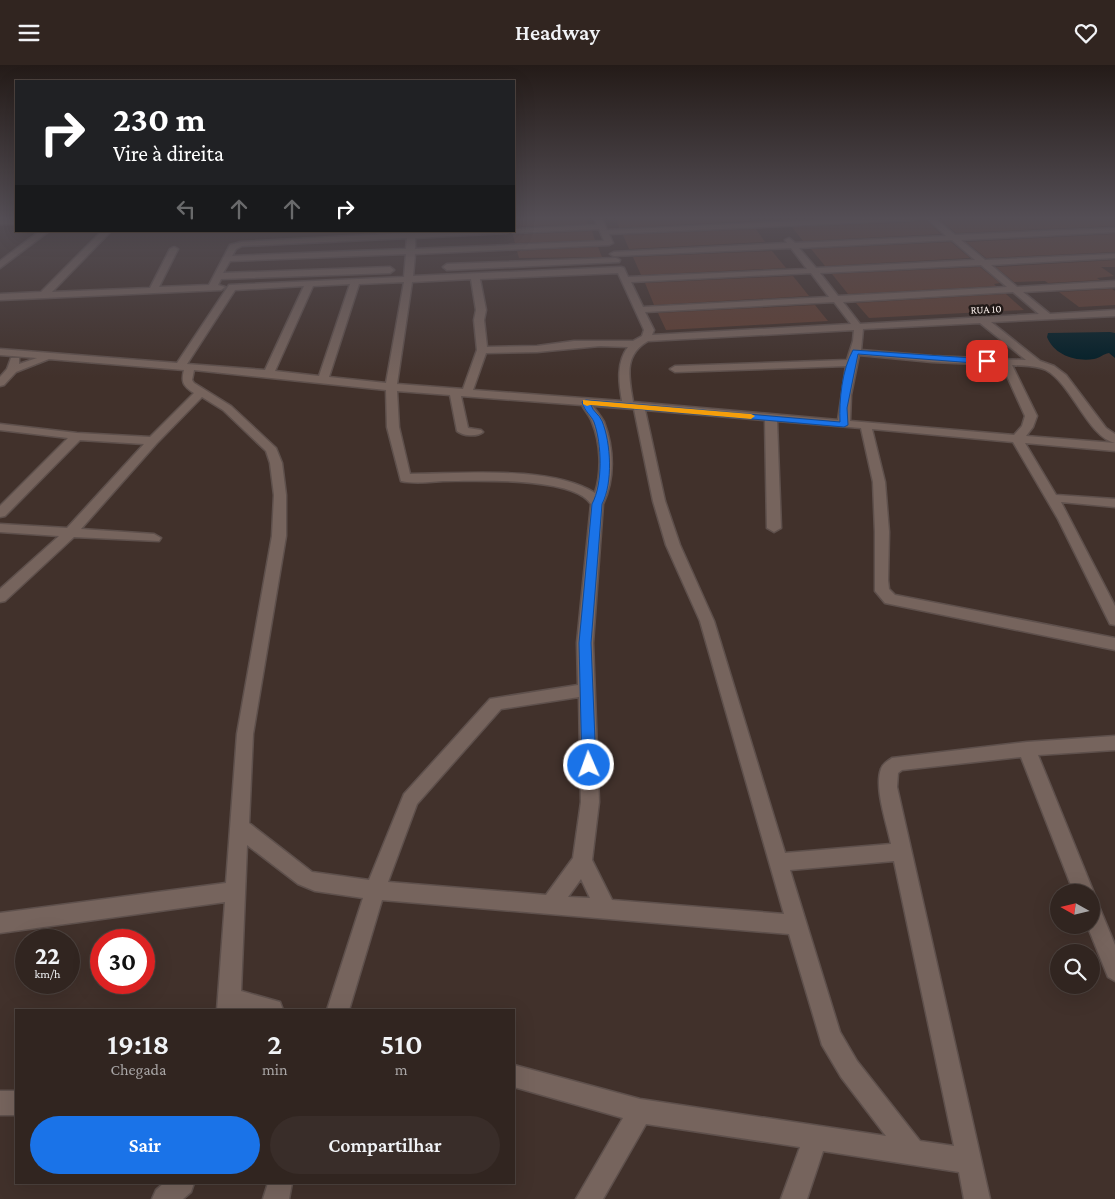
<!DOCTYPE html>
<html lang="pt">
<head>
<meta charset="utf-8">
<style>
	body { margin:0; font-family:"Crimson Pro",serif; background:#392d29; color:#f1f3f6; height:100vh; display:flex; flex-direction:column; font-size:19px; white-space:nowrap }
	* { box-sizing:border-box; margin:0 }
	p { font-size:16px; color:#a8a5a5 }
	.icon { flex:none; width:28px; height:28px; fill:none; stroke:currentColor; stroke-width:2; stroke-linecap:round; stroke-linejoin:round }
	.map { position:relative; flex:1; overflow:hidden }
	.drawer { position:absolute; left:15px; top:944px; width:500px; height:175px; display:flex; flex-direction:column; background:#312520; border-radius:0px; box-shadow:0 5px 20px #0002,0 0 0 1px #4c423e }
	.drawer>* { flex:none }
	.hud { position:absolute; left:15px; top:15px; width:500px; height:152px; border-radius:0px; box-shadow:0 5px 20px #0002,0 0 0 1px #4c423e; background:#202124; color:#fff; overflow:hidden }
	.needle { width:32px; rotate:278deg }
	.fabs { position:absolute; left:1050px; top:819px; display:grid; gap:10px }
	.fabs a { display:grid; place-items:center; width:50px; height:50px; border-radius:50%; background:#312520; box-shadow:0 5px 20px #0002,0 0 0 1px #4c423e; font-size:25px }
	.speed { position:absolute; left:15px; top:864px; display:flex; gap:10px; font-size:25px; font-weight:700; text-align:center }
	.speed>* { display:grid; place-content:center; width:65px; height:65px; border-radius:50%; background:#312520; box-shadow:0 5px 20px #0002,0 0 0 1px #4c423e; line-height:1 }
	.speed small { font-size:12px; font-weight:400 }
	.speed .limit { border:8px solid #d22; background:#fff; color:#111 }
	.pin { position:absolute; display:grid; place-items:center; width:42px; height:42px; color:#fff; margin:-21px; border-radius:10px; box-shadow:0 2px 8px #0006 }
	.me { position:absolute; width:55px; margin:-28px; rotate:358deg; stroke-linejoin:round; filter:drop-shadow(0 0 4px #0008) }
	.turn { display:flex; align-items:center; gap:18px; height:105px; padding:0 15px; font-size:22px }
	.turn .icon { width:65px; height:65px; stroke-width:2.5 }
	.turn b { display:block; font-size:35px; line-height:42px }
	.lanes { display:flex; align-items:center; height:48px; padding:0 15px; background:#0003; justify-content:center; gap:25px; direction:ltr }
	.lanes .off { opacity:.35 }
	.eta { display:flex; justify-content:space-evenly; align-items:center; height:85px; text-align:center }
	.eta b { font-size:30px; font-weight:600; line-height:35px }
	.button { display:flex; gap:10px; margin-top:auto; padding:10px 15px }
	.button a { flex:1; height:58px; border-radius:30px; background:#1a73e8; color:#fff; font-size:20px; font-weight:600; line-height:58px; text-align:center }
	.button a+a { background:#392d29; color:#f1f3f6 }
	header { display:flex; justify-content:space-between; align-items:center; height:65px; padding:0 15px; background:#312520; font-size:22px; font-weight:600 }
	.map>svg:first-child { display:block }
</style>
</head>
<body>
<header><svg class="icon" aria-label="menu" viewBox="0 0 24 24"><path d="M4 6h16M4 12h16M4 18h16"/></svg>Headway<svg class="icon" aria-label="heart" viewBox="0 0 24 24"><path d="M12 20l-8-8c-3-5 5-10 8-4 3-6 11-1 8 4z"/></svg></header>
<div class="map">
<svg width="1115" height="1134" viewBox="0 0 1115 1134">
	<rect width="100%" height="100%" fill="#41312b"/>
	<!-- water -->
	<path fill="#001e27" d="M1110,267L1115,268V293L1109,288C1103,289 1100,293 1094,294C1076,297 1054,290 1047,272L1048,268Z"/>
	<!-- building -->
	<path fill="#5f3e32" d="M514,153H586L588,159L514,162Z
		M616,153H747L749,156L619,163Z
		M1110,153V155H1115V161L956,168L939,154Z
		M920,154H925L941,169L803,176L792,162L915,157Z
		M756,164L765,177L629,184L623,170Z
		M592,166L595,175L515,178L513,170Z
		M1115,169V187L986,193L966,177Z
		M951,177L970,193L825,201L811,184Z
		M598,182L602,192L519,193L517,186Z
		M772,186L786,203L641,210L633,192Z
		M1115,195V202H1101L1114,211L1097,213L1100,215L1048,218L1045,216L1014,217L996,202Z
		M980,202L1000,218L994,219L996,221L848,229L832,209Z
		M793,211L809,231L654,240L645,218Z
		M1112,224L1115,226V240L1079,242L1059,227Z
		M1006,229L1024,245L869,253L856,238Z
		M815,240L828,256L666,265L658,248Z"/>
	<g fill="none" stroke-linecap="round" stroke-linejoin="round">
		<defs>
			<path id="minor" d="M594,153H602L607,165L863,153H919L915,155L609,169L613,178L609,180L415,189L413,211L621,202L624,203L628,212L807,204L791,183L614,191L610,189L614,187L787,178L785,175L789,173L795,178L946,171L926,153H935L955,170L1115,163V167L961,175L985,195L1115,189V193L991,200L1017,222L1115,216V222L1023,227L1050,249L1115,245V251L991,257L1040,296L1054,301L1066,310L1106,363L1115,369V378C1088,372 1072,319 1046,305C1036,300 1023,301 1012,300L1037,351L1033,362L1026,371L1115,378V386L1025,378L1056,430L1115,434V442L1061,437L1115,541V560L1110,559L1108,555L1058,454L1013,377L872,364L885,417L889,467L888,515L889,524L895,530L1115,573V585L885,538L875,526V467L873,417L861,363L777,356L781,463L774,467L767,463L765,355L645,345L665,436L680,480L714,556L785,788L891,779C887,759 874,723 881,704C882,699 888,696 892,693L1027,677L1115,671V685L1038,690L1094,828L1091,834V828H1074L1021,692L902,705L898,708L897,722L990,1134H964L959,1107L823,1086L807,1134H781L800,1082L646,1059L603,1134H576L623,1053L514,1022V1000L640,1034L886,1071L841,1012L822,980L789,869L382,835L349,945H327L363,833L315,826L298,819L247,780L241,926L280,937L283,945H217L225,837L0,868V848L226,818L237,669L272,471L274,430L270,398L266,386L223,345L202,332L157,378L81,464L154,469L161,473L159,476L74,472L5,536L0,537V524L59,471L0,467V459L67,463L144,379L80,375L5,451L0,452V441L68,373L0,365V359L77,368L150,372L194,328C183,321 181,317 184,305L49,294L16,307L4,320L0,321V312L7,304L11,293H19V299L37,293L0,290V284L177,298L229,220L404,212L406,189L230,196L223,208L390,202L394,205L390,208L221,214L218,220L225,222L221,225L0,235V229L41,227L102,166H111L52,227L150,223L170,184L174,182L178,184L159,222L209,220L230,180L241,177L407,168V166H415V168L510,166L506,168L415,173V184L604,176L599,164L514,168L510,166H514V164L597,160ZM407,173L406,184L232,191L236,184L242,181ZM952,175L975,195L816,203L799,183ZM981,200L1007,222L838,231L820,208ZM618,208L644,265L642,271L633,276H574L537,281L487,282L484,255L486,245L480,214ZM811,208L829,232L643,242L631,217ZM471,214L476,245L474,255L477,285L463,324L397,319L412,217ZM404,217L386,318L329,312L359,219ZM350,219L319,311L275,306L313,221ZM304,221L265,305L187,299L235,225ZM1013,227L1039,249L860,259L843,237ZM834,237L851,259L652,270L654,265L645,247ZM980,258L1026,295L932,291L861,285L863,264ZM854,265L853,276L847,295L675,301L670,304L675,307L846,301L838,355L633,337C629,313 623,290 648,276ZM600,281L628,282C616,298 619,318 622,336L473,325L486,288L537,287ZM859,290L932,297L1002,300L1025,351L1022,361L1014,370L850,356L851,330ZM194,305L386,325L387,362L401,416C414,419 429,417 443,416C474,416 573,411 591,439L577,578L578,620L490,634L404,729L369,815L312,807L249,758L253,669L286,471V430L282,398L276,383L231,341L194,318L192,315ZM397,326L450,330L457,366C463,371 477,372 483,367L481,365L468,363L461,331L582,340C585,346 590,351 592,357C601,379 602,406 595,428C549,400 464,409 410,409L399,362ZM593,341L634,344L653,436L666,480L700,556L784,849L612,835L592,795L599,737L593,578L603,439C615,414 614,383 604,357C601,351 596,346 593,341ZM579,632L581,737L573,793L546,830L388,817L417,739L501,644ZM894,796L954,1081L920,1076L857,996L840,967L790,805ZM581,814L590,833L568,832Z
				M0,155H16V159H0Z
				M40,166H49L0,203V196Z
				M616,193L620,195L619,197L447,205L443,202L447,199Z
				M1091,836L1098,839L1115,880V916L1108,912L1087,860H1091Z
				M0,1026H16V1050H0Z
				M164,1118H194L191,1127L183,1134H152L156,1125Z
				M268,1118H292L289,1134H263Z"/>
		</defs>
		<!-- minor casing -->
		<use href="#minor" stroke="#5e504c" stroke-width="3"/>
		<!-- minor -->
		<use href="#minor" fill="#76645d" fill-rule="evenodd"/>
	</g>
	<!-- sky -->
	<linearGradient id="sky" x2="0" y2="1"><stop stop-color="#241b18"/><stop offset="0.49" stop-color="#544e55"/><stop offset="1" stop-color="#544e55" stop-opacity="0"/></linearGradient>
	<rect width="1115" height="312" fill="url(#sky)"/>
	<!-- route -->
	<path fill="#1a73e8" stroke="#114b97" d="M853,285L987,294L991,296L987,299L858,289L847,343L848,360L844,362L591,340C593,347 599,349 602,356C611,378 613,418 602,439L591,578L596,700L594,704L589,705L584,704L582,700L579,578L592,439C603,419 602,379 594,357C591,350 585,347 582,337L586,335L840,357C839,335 842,305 853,285Z"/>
	<!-- slow -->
	<path fill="#f59e0b" d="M583,335L751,349L755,351L751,354L590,340L587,341L583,339Z"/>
	<g text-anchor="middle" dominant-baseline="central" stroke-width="5" stroke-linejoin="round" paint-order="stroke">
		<!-- far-street labels -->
		<g font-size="11" fill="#fcf1ed" stroke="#221a18">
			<text transform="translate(986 244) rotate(-3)">RUA 10</text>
		</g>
	</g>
</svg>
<div class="fabs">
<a><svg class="needle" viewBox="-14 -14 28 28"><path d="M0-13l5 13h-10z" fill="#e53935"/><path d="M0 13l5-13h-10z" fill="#a8a5a5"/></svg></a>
<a><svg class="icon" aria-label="search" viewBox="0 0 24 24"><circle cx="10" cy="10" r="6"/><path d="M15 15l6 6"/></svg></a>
</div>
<div class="speed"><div>22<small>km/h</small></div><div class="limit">30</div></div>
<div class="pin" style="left:987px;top:296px;background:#d93025"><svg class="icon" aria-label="arrive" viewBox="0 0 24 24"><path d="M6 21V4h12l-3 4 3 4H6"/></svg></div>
<svg class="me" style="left:589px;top:700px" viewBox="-20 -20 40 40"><circle r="17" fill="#1a73e8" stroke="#fff" stroke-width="3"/><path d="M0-11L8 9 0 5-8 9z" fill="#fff"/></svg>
<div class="hud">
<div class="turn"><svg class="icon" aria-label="right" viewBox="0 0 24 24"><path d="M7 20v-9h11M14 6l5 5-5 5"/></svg><div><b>230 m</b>Vire à direita</div></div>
<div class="lanes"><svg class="icon off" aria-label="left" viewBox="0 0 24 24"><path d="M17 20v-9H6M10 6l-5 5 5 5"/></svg><svg class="icon off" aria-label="ahead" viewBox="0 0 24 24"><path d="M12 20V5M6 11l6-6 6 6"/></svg><svg class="icon off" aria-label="ahead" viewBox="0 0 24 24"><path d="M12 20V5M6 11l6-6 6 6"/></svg><svg class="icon" aria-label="right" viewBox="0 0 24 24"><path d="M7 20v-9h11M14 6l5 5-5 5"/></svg></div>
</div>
<section class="drawer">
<div class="eta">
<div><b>19:18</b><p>Chegada</p></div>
<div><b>2</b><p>min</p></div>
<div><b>510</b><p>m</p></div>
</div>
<div class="button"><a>Sair</a><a>Compartilhar</a></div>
</section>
</div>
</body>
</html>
